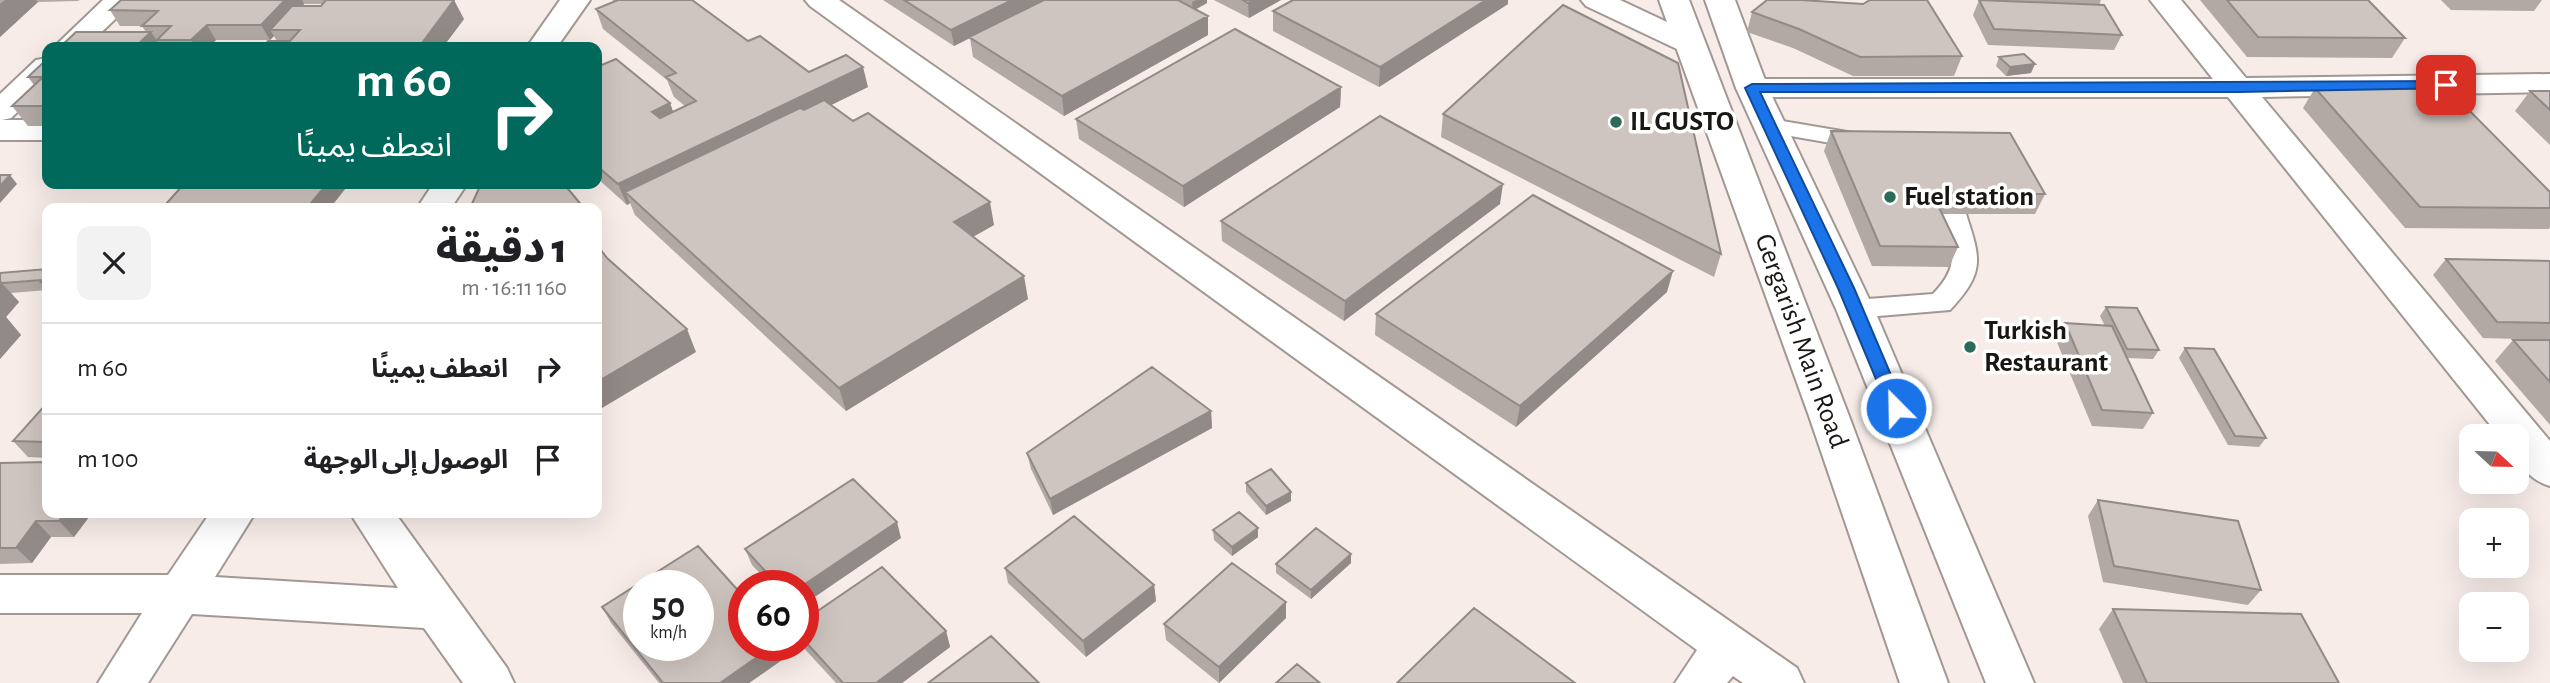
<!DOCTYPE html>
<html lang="ar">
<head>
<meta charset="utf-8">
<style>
	body { margin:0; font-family:"Alegreya Sans","Noto Sans Arabic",sans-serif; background:#f2f2f2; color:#202124; direction:rtl; height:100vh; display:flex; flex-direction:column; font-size:26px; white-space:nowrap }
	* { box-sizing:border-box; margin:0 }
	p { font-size:23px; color:#757577 }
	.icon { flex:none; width:38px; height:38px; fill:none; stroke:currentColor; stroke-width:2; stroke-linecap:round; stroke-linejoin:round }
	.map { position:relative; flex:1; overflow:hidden; direction:ltr }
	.side { position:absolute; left:42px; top:203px; width:560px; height:315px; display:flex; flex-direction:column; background:#fff; border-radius:14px; box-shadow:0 7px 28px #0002; direction:rtl }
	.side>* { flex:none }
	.hud { position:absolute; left:42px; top:42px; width:560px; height:147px; border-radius:14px; box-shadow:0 7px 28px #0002; direction:rtl; background:#00695c; color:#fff; overflow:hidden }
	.needle { width:46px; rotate:112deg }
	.buttons { position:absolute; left:2459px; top:424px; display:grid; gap:14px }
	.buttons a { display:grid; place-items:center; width:70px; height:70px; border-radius:14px; background:#fff; box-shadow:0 7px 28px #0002; font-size:35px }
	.speed { position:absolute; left:623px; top:570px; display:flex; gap:14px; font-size:35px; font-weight:700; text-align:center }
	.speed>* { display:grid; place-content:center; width:91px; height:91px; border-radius:50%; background:#fff; box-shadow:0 7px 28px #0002; line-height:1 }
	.speed small { font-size:18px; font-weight:400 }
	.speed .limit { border:10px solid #d22; background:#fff; color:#111 }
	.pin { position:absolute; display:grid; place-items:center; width:60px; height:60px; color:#fff; margin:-30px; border-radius:14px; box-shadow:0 4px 10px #0006 }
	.me { position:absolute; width:77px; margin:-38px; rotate:337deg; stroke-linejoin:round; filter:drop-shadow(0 0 5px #0008) }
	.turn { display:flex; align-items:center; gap:24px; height:147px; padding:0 35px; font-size:32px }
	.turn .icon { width:91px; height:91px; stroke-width:2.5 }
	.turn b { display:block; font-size:49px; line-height:60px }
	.round { display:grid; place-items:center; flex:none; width:74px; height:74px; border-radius:14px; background:#f2f2f2 }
	.head { display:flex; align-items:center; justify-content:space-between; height:119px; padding:0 35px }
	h1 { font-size:42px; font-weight:800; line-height:52px }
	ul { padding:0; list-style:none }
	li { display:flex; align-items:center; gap:21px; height:91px; padding:0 35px; border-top:2px solid #e0e0e0 }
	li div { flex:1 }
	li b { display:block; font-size:26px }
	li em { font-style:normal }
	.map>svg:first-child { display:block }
</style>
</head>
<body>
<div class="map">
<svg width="2550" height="683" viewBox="0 0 2550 683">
	<rect width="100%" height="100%" fill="#f7ece8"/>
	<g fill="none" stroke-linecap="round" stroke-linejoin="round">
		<defs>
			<path id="lane" d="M1771,119L1865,135L1874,137L1877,142L1874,147L1865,149L1763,131L1759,126L1763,121Z
				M1953,206L1962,208L1966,214C1981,260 1985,272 1950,310L1855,318L1845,316L1841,309L1845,302L1855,300L1933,294C1962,264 1952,250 1940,214L1944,208Z"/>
			<path id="street" d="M103,0H135L86,47H54Z
				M560,0H590L557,47H527Z
				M805,0H839L1797,668L1804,683H1743L1733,676L1727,683H1675L1697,650L810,6Z
				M1581,0H1620L1701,38L1705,44L1701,50L1690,53L1679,50L1586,6Z
				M2150,0H2181L2246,78L2550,74V92L2262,97L2550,441V486C2525,478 2516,461 2516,436H2499L2228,97H1752L1741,95L1736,88L1741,81L1752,79H2213Z
				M47,58V84L11,118L2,120H47V140H0V94L36,60Z
				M433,184H467L451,208H417Z
				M210,513H255L215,577L398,588L350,513H395L507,668L514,683H463L424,628L192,614L148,683H98L142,613H0V575H168Z"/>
			<path id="primary" d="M1659,0H1689L1849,416L1948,683H1900L1809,416Z
				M1705,0H1735L1768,88L1874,309L2034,683H1986L1836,309L1736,88Z"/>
		</defs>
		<!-- lane casing -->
		<use href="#lane" stroke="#a29893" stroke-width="4"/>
		<!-- street casing -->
		<use href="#street" stroke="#a29893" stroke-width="4"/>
		<!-- primary casing -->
		<use href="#primary" stroke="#a29893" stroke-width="4"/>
		<!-- lane -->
		<use href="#lane" fill="#fff" fill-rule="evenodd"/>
		<!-- street -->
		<use href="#street" fill="#fff" fill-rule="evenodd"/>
		<!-- primary -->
		<use href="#primary" fill="#fff" fill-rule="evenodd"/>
	</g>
	<!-- wall -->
	<path fill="#b2a9a5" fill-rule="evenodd" d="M0,0H80L78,1L38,2L0,37Z
		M121,0H331L464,19L443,47L277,41L274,36L270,40H216L209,47H161L157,41L146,32L142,26H120L110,10ZM304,4H323L321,6H302Z
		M613,0H692L748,41L809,72L868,87L831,105L994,225L973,237L1028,299L846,411L635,215L630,203L627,205L597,178V67L670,103L673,112L685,106L674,97L667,80L603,29L596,9L613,2Z
		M883,0H1207V3L1195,9L1208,35L1064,116L973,57L970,38L954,46Z
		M1214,0H1281L1249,18Z
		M1979,0H2101L2099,5L2122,35L2114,50L1988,45L1973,15Z
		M2200,0H2368L2405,38L2392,58L2247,57Z
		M2441,0H2542L2534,11L2451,10Z
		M1508,4L1379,87L1273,31V11Z
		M1752,12L1962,56L1954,76H1853L1793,48L1747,32Z
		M1999,57L2031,73L2006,76L1996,66Z
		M47,59V126H28L12,106L34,85L28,77Z
		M1341,87L1340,107L1184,207L1079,139L1076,119Z
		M2315,88L2550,192V227L2549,229L2405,228L2303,108Z
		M2530,91H2550V145L2515,111Z
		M1443,114L1721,254L1714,277L1441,137Z
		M1831,131L2045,194L2035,214H1942L1958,247L1949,267L1872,266L1824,151Z
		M184,184H349L330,208H167L165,205Z
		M1500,204L1344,321L1222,241L1221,221Z
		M2446,259L2550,261V340L2483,338L2433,275Z
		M47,269V290L11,293L19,302L6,317L21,335L0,359V273Z
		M1667,292L1516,427L1375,335L1376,314Z
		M2106,307L2159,350L2153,359L2127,358L2153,413L2143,429L2092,426L2056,340L2065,323L2105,326L2100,316Z
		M2513,340H2550V425L2495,361Z
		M2185,348L2266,438L2259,447L2228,445L2179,358Z
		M47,403V458L28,457L13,441Z
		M1211,411L1212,428L1053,515L1031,469L1027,453Z
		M0,463L47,513H92L74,537H51L32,563L0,564Z
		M1246,483L1291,501L1266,515L1246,492Z
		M2098,500L2261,590L2248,605L2103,582L2088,516Z
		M1213,530L1258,537L1232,556L1214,540Z
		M901,538L803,586H772L752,565L745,549Z
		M1351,554V563L1311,599L1276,573V564Z
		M1005,568L1154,585L1156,601L1086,657L1008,583Z
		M602,607L744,646H785L789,655L749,683H659L611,623Z
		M2113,609L2339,683H2123L2099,629Z
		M1286,618L1219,683L1166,640L1164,624Z
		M803,621L946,631L950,647L902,683H836L802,646H803Z"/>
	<!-- shaded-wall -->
	<path fill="#918a86" d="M5,0H36L38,2L0,37V4Z
		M285,0H302L304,4L280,30H270L274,36L270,40L261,25Z
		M454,0L464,19L443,47H419Z
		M1012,0H1045L954,46L951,30Z
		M1196,0H1207V3L1193,11L1192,2Z
		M1254,0H1281L1249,18L1248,3Z
		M1486,0H1508V4L1379,87L1380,67Z
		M1208,16V35L1064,116L1062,96Z
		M207,25L216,40L209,47H195L191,40Z
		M151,32L161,47H135Z
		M2035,64L2031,73L2006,76L2010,67Z
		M863,67L868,87L635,201L625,192L630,203L627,205L618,184Z
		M1341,87L1340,107L1184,207L1183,186Z
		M670,103L677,123L659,132L652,112Z
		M10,175L17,184L0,203V186Z
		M327,184H349L330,208H307Z
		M1503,184L1500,204L1344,321L1345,301Z
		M990,202L994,225L958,245L954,222Z
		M1673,271L1667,292L1516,427L1520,406Z
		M1024,276L1028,299L846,411L839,388Z
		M1,282L19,302L6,317L21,335L0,359V283Z
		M687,329L696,352L597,411V382Z
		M1211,411L1212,428L1053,515L1050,499Z
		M1291,492V501L1266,515V506Z
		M65,513H92L74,537L59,521Z
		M36,521L51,537L32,563L16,548Z
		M897,522L901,538L803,605V586H802Z
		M1258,528V537L1232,556V547Z
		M1351,554V563L1311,599V590Z
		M1154,585L1156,601L1086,657L1083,641Z
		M1286,602V618L1219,683V667Z
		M946,631L950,647L902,683H876Z
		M773,646H785L789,655L749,683H720Z"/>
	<!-- building -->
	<path fill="#cfc5c0" stroke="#918a86" stroke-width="2" fill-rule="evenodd" d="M121,0H285L261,25H207L191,40H157L171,26H142L158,11L110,10Z
		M326,0H454L419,47H263L268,41H290L300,30H270L292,6H321Z
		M618,0H692L748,41L760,36L809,72L846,55L863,67L618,184L597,166V67L616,59L670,103L652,112L660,118L696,101L666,77L676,73L596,9Z
		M904,0H1012L951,30Z
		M1044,0H1178L1208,16L1062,96L969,37Z
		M1243,0H1254L1248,3Z
		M1293,0H1486L1380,67L1273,11Z
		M1767,0H1801L1863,4L1870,0H1927L1962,56L1860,57L1799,29L1752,12Z
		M1979,0L2104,5L2122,35L1994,29Z
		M2227,0H2368L2405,38L2258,37Z
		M1563,5L1678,63L1721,254L1443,114Z
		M1235,29L1341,87L1183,186L1076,119Z
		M76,32H151L135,47H60Z
		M2024,54L2035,64L2010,67L1999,57Z
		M47,59V106H12L43,77H28Z
		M2315,88L2448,89L2550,192V208L2420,207Z
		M2530,91H2550V110Z
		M824,100L853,121L868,113L990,202L954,222L1024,276L839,388L625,192L800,108L804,110Z
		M1380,116L1503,184L1345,301L1221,221Z
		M1831,131L2010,133L2045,194L1932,193L1958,247L1880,246Z
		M0,175H10L0,186Z
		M184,184H327L307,208H222L224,206L165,205Z
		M481,184H564L584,208H470Z
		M1533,195L1673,271L1520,406L1376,314Z
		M597,245L607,258L687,329L597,382Z
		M2446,259L2550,261V323L2497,322Z
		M47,269V275L42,280L3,283L0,282V273Z
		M47,275V282H41Z
		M2106,307L2137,308L2159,350L2127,349Z
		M2065,323L2112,326L2153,413L2102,410Z
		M2513,340H2550V382Z
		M2185,348L2214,349L2266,438L2235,436Z
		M1152,367L1211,411L1050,499L1027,453Z
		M47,403V442L13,441Z
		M47,462V513H65L59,521H36L16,548H0V463Z
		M1271,469L1291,492L1266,506L1246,483Z
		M853,479L897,522L802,586H779L745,549Z
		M2098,500L2238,521L2261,590L2114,566Z
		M1239,512L1258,528L1232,547L1213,530Z
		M1074,516L1154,585L1083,641L1005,568Z
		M1316,528L1351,554L1311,590L1276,564Z
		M698,546L744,597V646H773L720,683H663L602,607ZM639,586H698V646H639Z
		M1232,563L1286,602L1219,667L1164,624Z
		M882,567L946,631L876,683H843L803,639V621Z
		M1474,608L1575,683H1397Z
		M2113,609L2301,614L2339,683H2147Z
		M991,636L1039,683H928Z
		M1297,664L1320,683H1276Z"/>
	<!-- route -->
	<path fill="#1a73e8" stroke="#114b97" stroke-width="2" d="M2446,81L2451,82V88L2239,92H1760L1854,288L1905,408L1896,415L1888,408L1838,288L1745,88L1752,84Z"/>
	<!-- markers -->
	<g fill="#2c6b58" stroke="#fff" stroke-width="2.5">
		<circle cx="1616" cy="122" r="7"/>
		<circle cx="1890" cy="197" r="7"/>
		<circle cx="1970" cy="347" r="7"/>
	</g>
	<g text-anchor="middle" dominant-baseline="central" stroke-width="7" stroke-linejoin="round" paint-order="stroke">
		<!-- poi labels -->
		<g font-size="28" font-weight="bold" fill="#191614" stroke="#fff" text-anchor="start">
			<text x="1630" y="122">IL GUSTO</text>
			<text x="1904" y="197">Fuel station</text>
			<text x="1984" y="331">Turkish<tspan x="1984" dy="32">Restaurant</tspan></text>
		</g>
		<!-- street labels -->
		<g font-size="28" fill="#191614" stroke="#fff">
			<text transform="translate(1801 341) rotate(70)">Gergarish Main Road</text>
		</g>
	</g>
</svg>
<div class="buttons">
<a><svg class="needle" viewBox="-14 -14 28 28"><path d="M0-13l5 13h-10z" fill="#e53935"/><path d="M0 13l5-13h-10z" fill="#757577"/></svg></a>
<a>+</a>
<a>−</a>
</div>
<div class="speed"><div>50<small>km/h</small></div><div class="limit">60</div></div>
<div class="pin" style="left:2446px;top:85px;background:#d93025"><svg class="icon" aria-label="arrive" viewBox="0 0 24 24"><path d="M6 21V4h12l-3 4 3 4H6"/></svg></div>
<svg class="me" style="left:1896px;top:408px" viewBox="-20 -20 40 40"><circle r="17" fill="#1a73e8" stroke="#fff" stroke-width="3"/><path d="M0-11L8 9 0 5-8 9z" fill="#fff"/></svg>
<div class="hud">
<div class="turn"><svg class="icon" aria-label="right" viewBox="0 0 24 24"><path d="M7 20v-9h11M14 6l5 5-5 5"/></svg><div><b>60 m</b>انعطف يمينًا</div></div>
</div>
<section class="side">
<div class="head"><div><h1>1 دقيقة</h1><p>160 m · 16:11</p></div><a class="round"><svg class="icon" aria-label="close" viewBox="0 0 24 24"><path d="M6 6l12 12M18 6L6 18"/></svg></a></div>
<ul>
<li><svg class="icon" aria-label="right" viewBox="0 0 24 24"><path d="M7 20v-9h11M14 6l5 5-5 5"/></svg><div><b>انعطف يمينًا</b></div><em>60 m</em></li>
<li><svg class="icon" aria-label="arrive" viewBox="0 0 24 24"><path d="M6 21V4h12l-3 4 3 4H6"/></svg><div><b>الوصول إلى الوجهة</b></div><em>100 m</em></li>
</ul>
</section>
</div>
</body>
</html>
